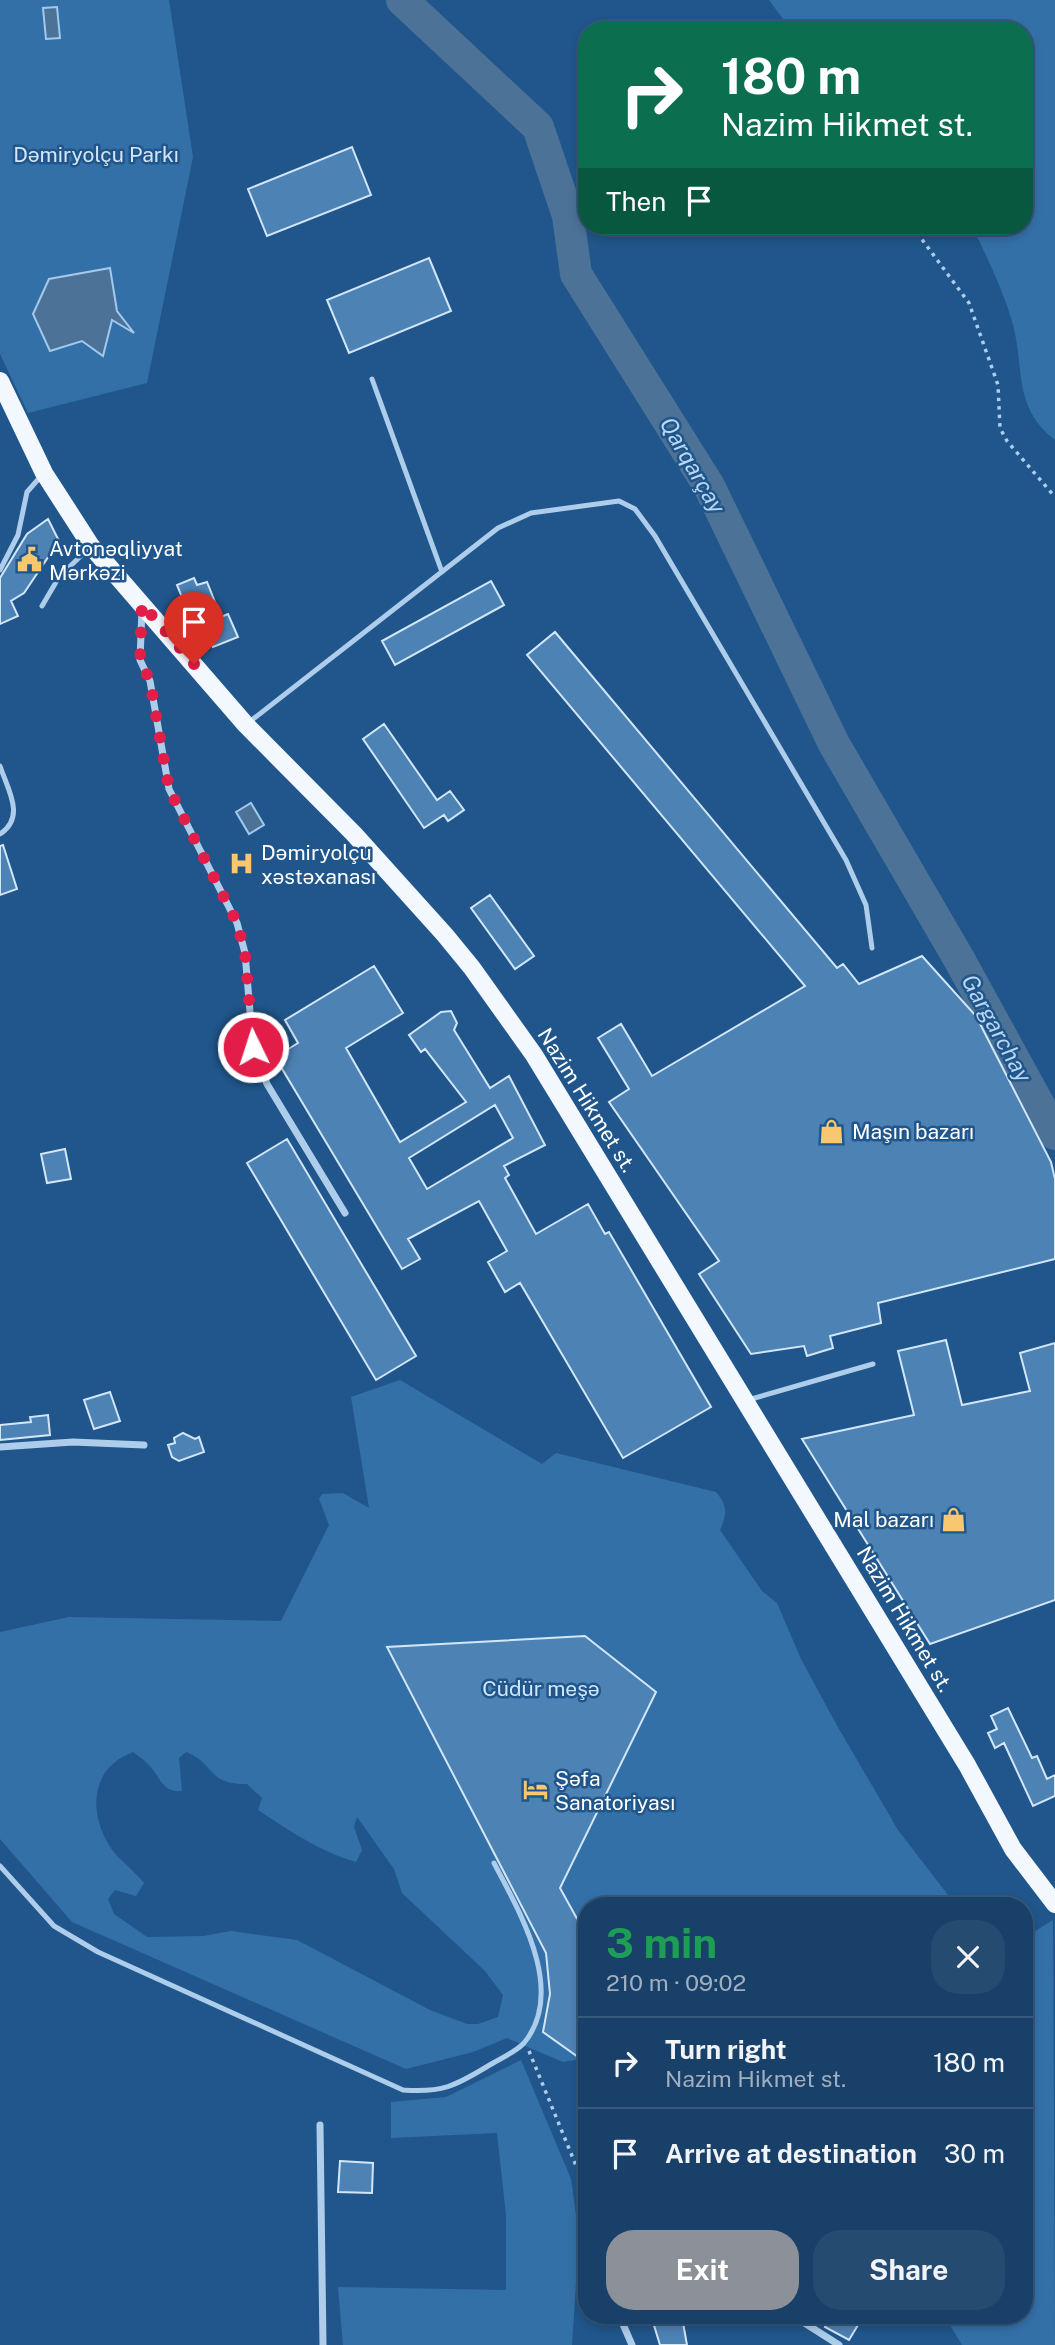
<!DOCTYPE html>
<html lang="en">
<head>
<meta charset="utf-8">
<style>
	body { margin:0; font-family:"Public Sans",sans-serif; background:#254b71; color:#f1f3f6; height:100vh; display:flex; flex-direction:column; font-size:26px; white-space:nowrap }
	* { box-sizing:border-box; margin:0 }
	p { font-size:23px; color:#9fafc0 }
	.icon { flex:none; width:38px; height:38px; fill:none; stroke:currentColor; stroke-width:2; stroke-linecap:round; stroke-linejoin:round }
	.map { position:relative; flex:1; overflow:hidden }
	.panel { position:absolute; left:578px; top:1897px; width:455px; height:427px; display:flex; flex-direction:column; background:#184068; border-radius:28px; box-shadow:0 4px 10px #0003,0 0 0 2px #36597c }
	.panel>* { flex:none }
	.top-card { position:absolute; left:578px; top:21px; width:455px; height:214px; border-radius:28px; box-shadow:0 4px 10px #0003,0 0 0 2px #36597c; background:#0b6e4f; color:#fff; overflow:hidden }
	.pin { position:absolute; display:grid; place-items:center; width:60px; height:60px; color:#fff; margin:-72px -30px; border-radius:50% 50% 50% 0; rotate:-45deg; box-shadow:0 0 7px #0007 }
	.pin .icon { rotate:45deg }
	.me { position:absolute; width:77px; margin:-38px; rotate:356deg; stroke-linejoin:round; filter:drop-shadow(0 0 5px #0008) }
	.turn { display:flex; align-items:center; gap:24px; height:147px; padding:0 28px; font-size:32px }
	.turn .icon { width:91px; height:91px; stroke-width:2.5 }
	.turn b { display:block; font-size:49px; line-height:60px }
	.then { display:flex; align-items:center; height:66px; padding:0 28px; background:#0003; gap:14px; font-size:26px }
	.round { display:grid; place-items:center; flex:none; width:74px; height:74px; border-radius:28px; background:#254b71 }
	.summary { display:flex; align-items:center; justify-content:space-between; height:119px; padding:0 28px }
	h1 { font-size:42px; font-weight:700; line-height:52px; color:#1e9e55 }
	.action { display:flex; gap:14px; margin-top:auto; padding:14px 28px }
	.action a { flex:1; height:80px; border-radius:28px; background:#8c9099; color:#fff; font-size:28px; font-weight:700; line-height:80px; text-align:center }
	.action a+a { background:#254b71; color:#f1f3f6 }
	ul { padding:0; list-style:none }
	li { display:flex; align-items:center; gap:21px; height:91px; padding:0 28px; border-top:2px solid #36597c }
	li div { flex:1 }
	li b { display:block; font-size:26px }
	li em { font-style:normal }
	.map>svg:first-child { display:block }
</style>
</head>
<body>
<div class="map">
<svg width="1055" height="2345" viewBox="0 0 1055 2345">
	<rect width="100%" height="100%" fill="#20568b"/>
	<!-- green -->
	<path fill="#3470a8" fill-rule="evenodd" d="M0,0H169L193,157L147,383L28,413L0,354Z
		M769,0H1055V440C1012,407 1025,366 1012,321C1002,288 987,257 972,226H1024V30H791Z
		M400,1380L542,1464L556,1453L716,1492C728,1506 727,1514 720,1530L762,1591L777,1603L801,1659L835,1722L898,1830L948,1895L939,1906H586V2058L563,2062L507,2038L473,2052L406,2069L72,1922L0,1839V1632L69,1617L281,1621L329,1525L319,1499L322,1494L343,1493L369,1508L351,1397ZM133,1752C137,1755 143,1759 147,1763C160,1775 161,1793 182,1791L179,1758L186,1752C215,1763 207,1785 247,1784L262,1798L258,1810C288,1830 321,1852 356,1862L362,1850L354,1827L357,1817L394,1869L402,1893L485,1971L503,1995L498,2017L478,2024H467L430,2010L297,1940L231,1931L203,1936L147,1937L114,1914L108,1899L115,1890L136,1896L144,1883C136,1873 126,1865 117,1856C88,1822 86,1769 133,1752Z
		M1053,1920L1055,2345H962L944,2315H1024V1938Z
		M521,2060L571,2179L579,2237L572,2345H343L338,2287L506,2290V2215L497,2133L391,2138V2102L446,2097Z"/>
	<!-- water -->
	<path fill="#4c7298" stroke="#a1c9ed" stroke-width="2" d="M57,7L60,38L46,39L43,8Z
		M110,268L117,311L134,333L112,320L103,356L82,341L50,351L33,314L49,279Z
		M251,803L264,825L249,834L236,812Z"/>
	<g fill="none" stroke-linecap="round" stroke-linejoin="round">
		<!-- river -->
		<path stroke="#4c7298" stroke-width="32" d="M402,0L538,127L568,216L576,274L709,486L834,744L959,959L1055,1134"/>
	</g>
	<!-- building -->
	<path fill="#4d82b5" stroke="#d2e6f8" stroke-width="2" fill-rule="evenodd" d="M352,147L371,195L267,236L248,189Z
		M429,258L451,311L349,353L327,300Z
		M48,519L59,541L24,593L11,601L18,616L0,624V578L27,534Z
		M194,578L197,585L207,582L221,617L228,614L238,637L213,647L203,623L194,627L177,585Z
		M491,581L504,605L395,665L382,641Z
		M555,632L837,968L843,964L859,984L922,956L976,1016L1051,1162L1055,1179V1259L878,1303L881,1323L830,1336L833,1348L807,1356L804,1346L751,1354L699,1274L719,1261L609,1102L629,1089L598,1038L621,1024L652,1076L805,986L527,655Z
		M384,724L437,800L450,791L464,810L448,821L444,815L424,828L363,739Z
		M3,845L17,889L0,895V846Z
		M490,895L534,956L515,969L471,908Z
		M374,966L403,1013L346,1048L400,1142L466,1102L425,1049L421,1052L409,1035L441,1012L451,1011L457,1023L454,1030L490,1088L509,1076L545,1145L504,1166L509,1175L505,1178L536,1234L588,1204L605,1234L609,1232L711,1407L623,1458L520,1283L505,1292L488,1262L507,1251L479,1201L408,1239L420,1259L402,1269L275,1057L298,1043L285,1020ZM495,1105L513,1138L427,1189L409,1158Z
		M287,1139L416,1356L376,1380L247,1163Z
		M65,1149L71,1179L47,1183L41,1154Z
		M946,1340L962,1405L1030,1391L1020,1353L1055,1343V1600L930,1644L802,1439L914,1415L898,1351Z
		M110,1392L120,1421L94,1429L84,1400Z
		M48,1415L50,1435L0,1440V1425L31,1422L30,1417Z
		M183,1433L195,1439L199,1437L204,1452L179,1461L172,1457L168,1445L175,1443L174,1438Z
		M585,1636L656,1692L560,1888L586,1935V2040L581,2059L543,2032L550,1994L546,1953L387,1647Z
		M1008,1708L1032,1758L1037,1756L1047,1779L1055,1775V1796L1033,1806L1004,1743L995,1748L988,1733L997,1729L991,1716Z
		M340,2161L373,2163L372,2193L338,2192Z
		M832,2315H864L849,2340L825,2327Z
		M682,2317L687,2345H660L653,2322Z"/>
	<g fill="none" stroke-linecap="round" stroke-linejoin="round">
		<!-- path -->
		<path stroke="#adcdeb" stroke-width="3.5" stroke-dasharray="3.5 5" stroke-linecap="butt" d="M912,226L969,303L998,385L1000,428L1007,441L1055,497
			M529,2051L586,2190"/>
		<!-- lane -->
		<path stroke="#adcdeb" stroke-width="5" d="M372,379L442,572
			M0,570L18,535L27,492L42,475
			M42,606L59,577L89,548
			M248,723L498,528L531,513L619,501L635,509L655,536L846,860L866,905L872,948
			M0,766C8,790 26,817 0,834
			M748,1400L873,1364
			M0,1866L54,1926L98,1952L403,2090C442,2093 455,2086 488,2066C499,2059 516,2052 524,2043C567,1991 519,1911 494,1863"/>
		<!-- street -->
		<path stroke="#adcdeb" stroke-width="7" d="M142,608L140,660L150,681L169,789L237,923L245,953L253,1047L267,1084L345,1213
			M0,1447L73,1442L144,1445
			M320,2125L323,2345
			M619,2315L632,2345
			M792,2315L839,2345"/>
		<!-- primary -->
		<path stroke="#f2f8fe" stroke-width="18" d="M0,381L44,473L91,546L246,725L354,834L445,935L472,968L534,1055L967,1765L1013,1849L1055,1904"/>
	</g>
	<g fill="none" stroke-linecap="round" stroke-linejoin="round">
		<!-- route -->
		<path stroke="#e11d48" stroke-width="12" stroke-dasharray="0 21.6" d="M194,664L142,604L140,660L150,681L169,789L237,923L245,953L253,1047"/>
	</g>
	<!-- icons -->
	<defs>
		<symbol id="civic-bare" viewBox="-9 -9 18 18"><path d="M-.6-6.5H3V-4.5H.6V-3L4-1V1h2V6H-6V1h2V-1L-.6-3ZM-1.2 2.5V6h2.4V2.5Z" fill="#f9c76e" stroke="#20568b" stroke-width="2.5" paint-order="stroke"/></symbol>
		<symbol id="hospital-bare" viewBox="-9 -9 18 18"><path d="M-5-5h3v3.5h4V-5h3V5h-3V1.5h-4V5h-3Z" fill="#f9c76e" stroke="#20568b" stroke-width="2.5" paint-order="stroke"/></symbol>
		<symbol id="shop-bare" viewBox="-9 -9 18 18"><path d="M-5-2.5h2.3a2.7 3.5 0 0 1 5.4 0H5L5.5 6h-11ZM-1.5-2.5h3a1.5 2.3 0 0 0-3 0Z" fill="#f9c76e" stroke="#20568b" stroke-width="2.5" paint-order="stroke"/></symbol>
		<symbol id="hotel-bare" viewBox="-9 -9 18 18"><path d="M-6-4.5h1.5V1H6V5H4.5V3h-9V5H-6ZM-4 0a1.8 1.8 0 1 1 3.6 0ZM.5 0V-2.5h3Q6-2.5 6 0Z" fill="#f9c76e" stroke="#20568b" stroke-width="2.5" paint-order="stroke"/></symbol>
	</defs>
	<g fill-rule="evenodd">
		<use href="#civic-bare" x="12" y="542" width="35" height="35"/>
		<use href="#hospital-bare" x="224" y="846" width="35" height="35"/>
		<use href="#shop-bare" x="814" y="1114" width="35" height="35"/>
		<use href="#shop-bare" x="936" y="1502" width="35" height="35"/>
		<use href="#hotel-bare" x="518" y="1772" width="35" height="35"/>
	</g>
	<g text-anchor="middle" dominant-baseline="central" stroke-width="5" stroke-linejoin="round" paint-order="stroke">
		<!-- park labels -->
		<g font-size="21" fill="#d2e6f8" stroke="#20568b">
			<text x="96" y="154">Dəmiryolçu Parkı</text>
			<text x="541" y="1688">Cüdür meşə</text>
		</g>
		<!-- poi labels -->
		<g font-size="21" fill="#fff" stroke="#20568b" text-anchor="start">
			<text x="49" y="548">Avtonəqliyyat<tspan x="49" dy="24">Mərkəzi</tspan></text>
			<text x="261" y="852">Dəmiryolçu<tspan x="261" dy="24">xəstəxanası</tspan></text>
			<text x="852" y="1131">Maşın bazarı</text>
			<text x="934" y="1519" text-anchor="end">Mal bazarı</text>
			<text x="555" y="1778">Şəfa<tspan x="555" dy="24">Sanatoriyası</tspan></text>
		</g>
		<!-- street labels -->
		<g font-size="21" fill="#fff" stroke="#20568b">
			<text transform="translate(587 1100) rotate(58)">Nazim Hikmet st.</text>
			<text transform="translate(905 1619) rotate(59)">Nazim Hikmet st.</text>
		</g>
		<!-- water labels -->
		<g font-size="23" font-style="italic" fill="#b9d7f2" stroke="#20568b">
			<text transform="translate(693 465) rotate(60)">Qarqarçay</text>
			<text transform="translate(997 1028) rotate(61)">Gargarchay</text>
		</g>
	</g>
</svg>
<div class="pin" style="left:194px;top:664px;background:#d93025"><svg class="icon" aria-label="arrive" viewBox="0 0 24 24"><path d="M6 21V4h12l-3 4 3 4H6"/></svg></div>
<svg class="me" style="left:253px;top:1047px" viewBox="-20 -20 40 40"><circle r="17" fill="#e11d48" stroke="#fff" stroke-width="3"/><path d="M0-11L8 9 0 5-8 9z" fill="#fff"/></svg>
<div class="top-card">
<div class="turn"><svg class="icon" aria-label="right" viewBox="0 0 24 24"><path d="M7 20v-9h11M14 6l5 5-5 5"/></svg><div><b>180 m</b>Nazim Hikmet st.</div></div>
<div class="then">Then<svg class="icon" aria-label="arrive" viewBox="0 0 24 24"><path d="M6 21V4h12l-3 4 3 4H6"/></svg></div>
</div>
<section class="panel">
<div class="summary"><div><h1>3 min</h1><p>210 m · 09:02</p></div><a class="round"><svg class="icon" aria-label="close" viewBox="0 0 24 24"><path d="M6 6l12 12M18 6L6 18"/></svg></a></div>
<ul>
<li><svg class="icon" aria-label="right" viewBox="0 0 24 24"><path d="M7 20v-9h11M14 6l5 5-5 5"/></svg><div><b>Turn right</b><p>Nazim Hikmet st.</p></div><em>180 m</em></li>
<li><svg class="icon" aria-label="arrive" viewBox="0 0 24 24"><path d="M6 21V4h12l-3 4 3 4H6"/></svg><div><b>Arrive at destination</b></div><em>30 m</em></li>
</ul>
<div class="action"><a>Exit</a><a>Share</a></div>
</section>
</div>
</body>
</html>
